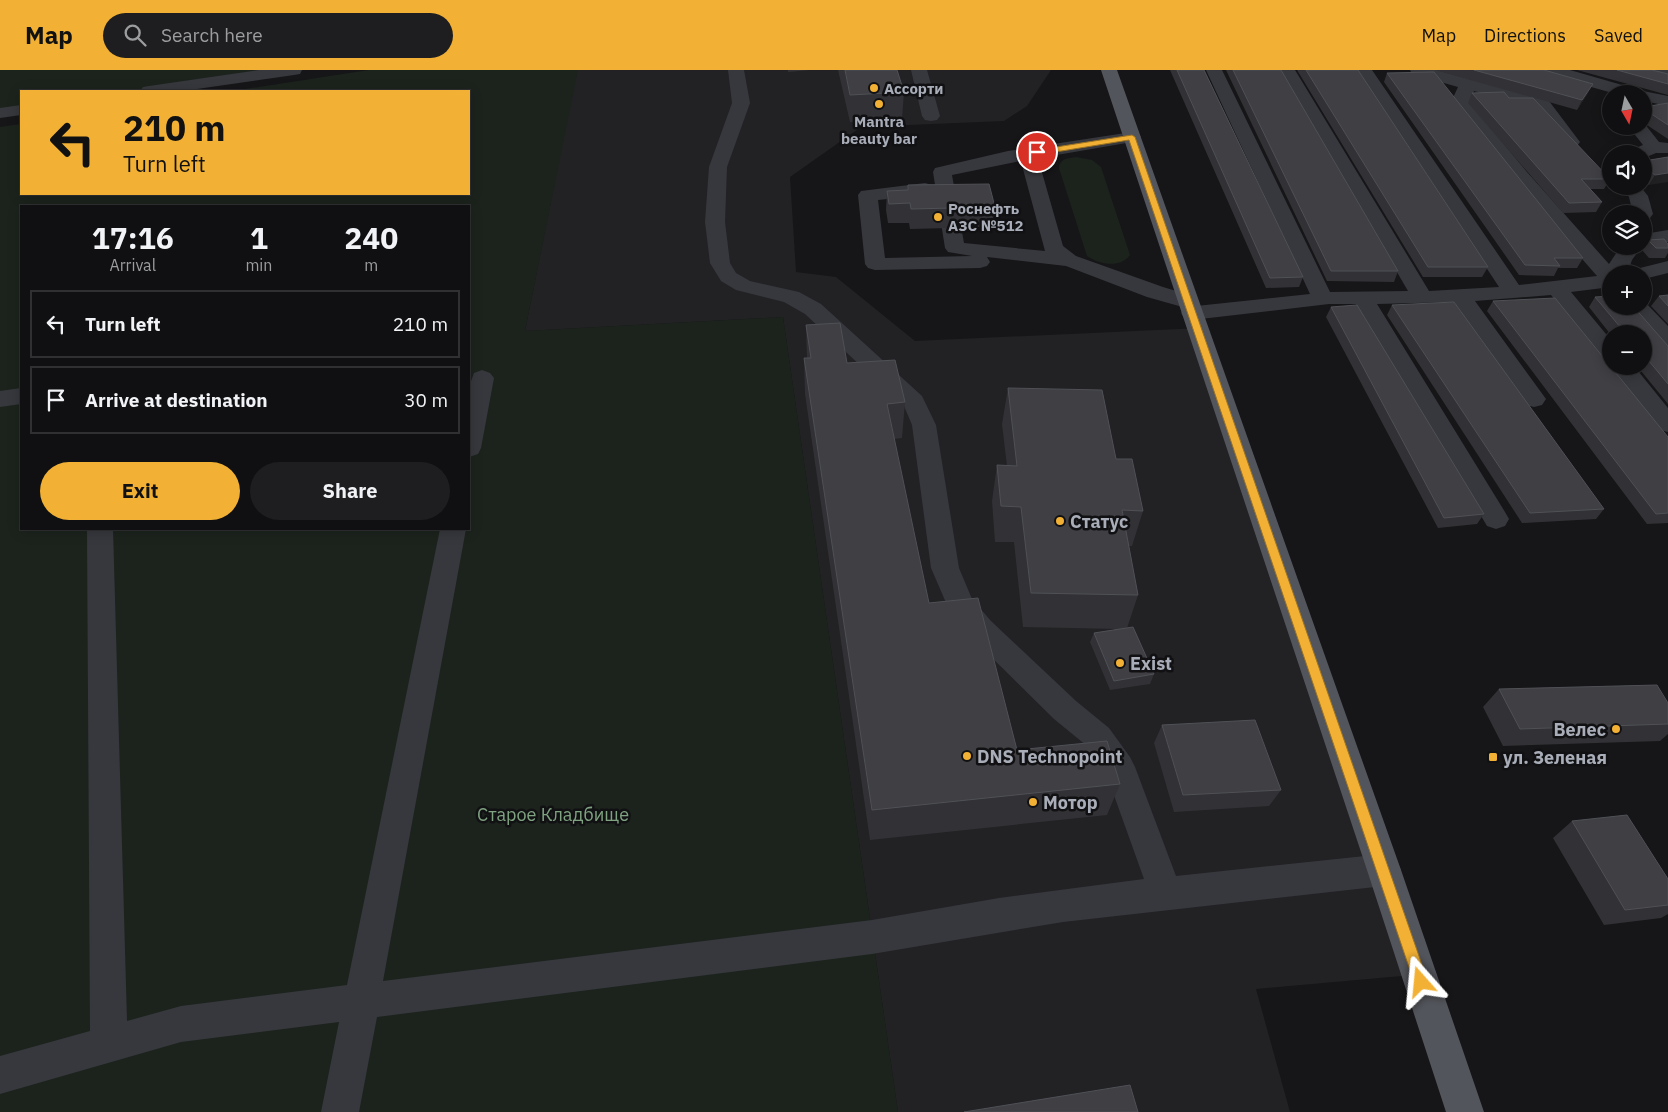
<!DOCTYPE html>
<html lang="en">
<head>
<meta charset="utf-8">
<style>
	body { margin:0; font-family:"IBM Plex Sans",sans-serif; background:#1e1e20; color:#f1f3f6; height:100vh; display:flex; flex-direction:column; font-size:19px; white-space:nowrap }
	* { box-sizing:border-box; margin:0 }
	p { font-size:16px; color:#9c9d9f }
	.icon { flex:none; width:28px; height:28px; fill:none; stroke:currentColor; stroke-width:2; stroke-linecap:round; stroke-linejoin:round }
	.map { position:relative; flex:1; overflow:hidden }
	.sheet { position:absolute; left:20px; top:135px; width:450px; height:325px; display:flex; flex-direction:column; background:#101012; border-radius:0px; box-shadow:0 2px 12px #0003,0 0 0 1px #303032 }
	.sheet>* { flex:none }
	.hud { position:absolute; left:20px; top:20px; width:450px; height:105px; border-radius:0px; box-shadow:0 2px 12px #0003,0 0 0 1px #303032; background:#f2b134; color:#111; overflow:hidden }
	.needle { width:32px; rotate:171deg }
	.fabs { position:absolute; left:1602px; top:15px; display:grid; gap:10px }
	.fabs a { display:grid; place-items:center; width:50px; height:50px; border-radius:50%; background:#101012; box-shadow:0 2px 12px #0003,0 0 0 1px #303032; font-size:25px }
	.pin { position:absolute; display:grid; place-items:center; width:42px; height:42px; color:#fff; margin:-21px; border:2px solid #fff; border-radius:50%; box-shadow:0 1px 5px #0007 }
	.me { position:absolute; width:55px; margin:-28px; rotate:342deg; stroke-linejoin:round; filter:drop-shadow(0 0 4px #0008) }
	.turn { display:flex; align-items:center; gap:18px; height:105px; padding:0 20px; font-size:22px }
	.turn .icon { width:65px; height:65px; stroke-width:2.5 }
	.turn b { display:block; font-size:35px; line-height:42px }
	.eta { display:flex; justify-content:space-evenly; align-items:center; height:85px; text-align:center }
	.eta b { font-size:30px; font-weight:700; line-height:35px }
	.action { display:flex; gap:10px; margin-top:auto; padding:10px 20px }
	.action a { flex:1; height:58px; border-radius:30px; background:#f2b134; color:#111; font-size:20px; font-weight:700; line-height:58px; text-align:center }
	.action a+a { background:#1e1e20; color:#f1f3f6 }
	ul { padding:0; list-style:none }
	li { display:flex; align-items:center; gap:15px; height:68px; margin:0 10px 8px; padding:0 10px; border:2px solid #303032; border-radius:0px }
	li div { flex:1 }
	li b { display:block; font-size:19px }
	li em { font-style:normal }
	header { display:flex; align-items:center; gap:30px; box-sizing:border-box; height:70px; padding:0 25px; background:#f2b134; color:#111 }
	header strong { font-size:24px }
	nav { display:flex; gap:28px; margin-inline-start:auto; font-size:18px }
	.search { width:350px; height:45px; background:#1e1e20; display:flex; align-items:center; gap:12px; box-sizing:border-box; padding:0 18px; border-radius:28px; color:#9c9d9f; font-size:19px }
	.map>svg:first-child { display:block }
</style>
</head>
<body>
<header>
<strong>Map</strong>
<div class="search"><svg class="icon" aria-label="search" viewBox="0 0 24 24"><circle cx="10" cy="10" r="6"/><path d="M15 15l6 6"/></svg>Search here</div>
<nav><a>Map</a><a>Directions</a><a>Saved</a></nav>
</header>
<div class="map">
<svg width="1668" height="1042" viewBox="0 0 1668 1042">
	<rect width="100%" height="100%" fill="#161618"/>
	<!-- built -->
	<path fill="#222225" d="M577,0H1051L1027,36L1004,51L861,57L790,107L796,202L836,207L915,271L1201,258L1435,903L1256,919L1290,1042H898L783,247L525,261Z"/>
	<!-- green -->
	<path fill="#1c231d" fill-rule="evenodd" d="M0,0H276L140,21H21V39L0,42Z
		M369,0H578L525,261L783,247L898,1042H0V57L21,54V124H469V21H232ZM21,136H469V459H21Z
		M1076,87L1092,90L1101,97L1130,185C1120,199 1099,194 1087,186L1059,98C1059,89 1068,88 1076,87Z"/>
	<g fill="none" stroke-linecap="round" stroke-linejoin="round">
		<!-- minor -->
		<path fill="#37383d" fill-rule="evenodd" d="M259,0H302L300,4L294,5L183,21H140L143,17L149,16Z
			M728,0H744L750,33L727,97L725,152L730,193L736,203L750,211L799,222L821,234L922,326L936,355L959,498L972,529L991,551L1076,631L1109,658L1130,687L1135,697L1176,806L1384,784L1396,789L1401,800L1396,811L1384,816L1063,852L872,884L377,947L359,1042H321L339,952L181,972L0,1024V986L90,961L87,459H113L127,951L181,936L347,915L440,459H466L383,911L872,850L999,828L1144,809L1106,703L1087,676L1054,649L971,567L947,535L931,498L912,355L904,336L805,244L784,232L736,220L721,211L710,193L705,152L709,97L732,33Z
			M911,0H927L940,46L937,50L931,51L925,50L922,46Z
			M1206,0H1222L1330,222L1408,221L1279,0H1295L1429,221L1499,217L1356,0H1372L1519,215L1597,206L1513,110L1454,36L1451,32L1458,17L1412,4L1410,0H1437L1549,31L1580,72L1577,76L1571,77L1565,76L1537,39L1474,21L1469,32L1527,102L1609,194L1621,176H1642L1632,190L1627,204H1611V217L1571,222L1611,270V291L1603,289L1551,225L1475,231L1546,329L1542,335L1534,337L1526,335L1454,232L1377,234L1505,442L1509,449L1505,456L1496,459L1487,456L1356,234H1329L1192,250L1184,248L1181,243L1186,238L1147,227L1066,196L987,187L990,192L987,196L980,198L875,200L868,198L865,194L858,125L861,121L925,113L932,115L935,119L932,123L925,125L878,130L885,188L972,186L948,182L945,178L933,102L935,98L1008,81L1132,62L1138,63L1141,67L1138,71L1045,87L1041,99L1063,176L1076,186L1163,217L1196,227L1199,232L1196,236L1310,224ZM1025,90L1023,99L1045,181L964,173L952,105Z
			M1543,0H1570L1643,21L1668,26V36L1644,31V24H1616L1545,4Z
			M1650,0H1668V9L1652,4Z
			M21,35V45L0,48V38Z
			M1644,53L1659,72L1668,73V83H1656L1644,88V84H1629L1631,80L1643,75L1628,56H1644Z
			M1621,116H1640L1648,126L1653,144L1650,148L1644,150V144H1633L1629,127Z
			M1668,160V172L1644,176V164Z
			M1668,191V203L1644,209V204H1629L1632,200Z
			M1644,231L1668,256V276L1660,274L1627,236H1644Z
			M1611,293V296H1634L1668,338V362L1660,360L1613,301L1610,296Z
			M482,300L490,303L494,308L481,378L478,384L469,387V317L474,303Z
			M21,318V334L0,337V321Z"/>
		<!-- major -->
		<path fill="#53555c" fill-rule="evenodd" d="M1101,0H1117L1401,800L1484,1042H1446L1367,800Z"/>
	</g>
	<!-- wall -->
	<path fill="#323236" d="M788,0H810L788,2Z
		M838,0H897L904,22L902,49L850,52Z
		M1170,0H1204L1303,207L1299,217L1266,218Z
		M1226,0H1281L1398,201L1394,212L1327,211Z
		M1297,0H1358L1488,197L1482,207H1423Z
		M1435,0H1544L1588,23L1577,40Z
		M1577,0H1652L1668,4V25Z
		M1387,3L1583,188L1577,198H1558L1554,206L1519,205L1384,12Z
		M1472,23L1509,28L1610,109L1604,119H1590L1602,132L1596,142L1563,143L1468,33Z
		M1668,33V69L1644,53V37Z
		M1668,87L1649,115L1644,111V91Z
		M908,115L995,137L992,157L910,159L909,153H888L886,140L887,121L907,120Z
		M1648,170L1668,174V183L1665,188H1649L1642,180Z
		M1668,225V254L1651,236L1659,226Z
		M1595,227L1668,276V334L1637,296H1644V264H1611V265L1589,237Z
		M1493,231L1668,367V453L1647,454L1487,241Z
		M1392,235L1604,439L1596,449L1522,453L1387,245Z
		M1331,237L1484,444L1477,454L1438,458L1326,247Z
		M806,255L847,293L905,332L902,368L894,369L929,533L1017,680L1120,714L1107,745L870,770L805,324L804,288H807Z
		M1008,318L1116,389L1143,441L1132,476H1129L1138,525L1127,558L1154,604L1150,614L1110,620L1090,572L1094,563L1118,559L1023,557L1014,472H995L992,431L997,395L1007,396L1002,354Z
		M1499,619L1668,633V664L1660,671L1503,676L1483,637Z
		M1162,655L1281,720L1269,736L1174,742L1154,673Z
		M1572,751L1668,809V844L1661,848L1604,855L1553,768Z"/>
	<!-- shaded-wall -->
	<path fill="#212124" d="M1593,14L1588,23L1577,40L1582,30Z
		M1668,103V112L1649,115L1655,105Z"/>
	<!-- building -->
	<path fill="#3f3f44" stroke="#4f5156" d="M845,0H897L904,22L850,25Z
		M1177,0H1204L1303,207L1270,208Z
		M1233,0H1281L1398,201H1331Z
		M1306,0H1358L1488,197H1428Z
		M1474,0H1544L1593,14L1582,30Z
		M1617,0H1652L1668,4V14Z
		M1434,2L1583,188H1554L1560,196L1525,195L1387,3Z
		M1504,22L1509,28H1533L1610,109H1581L1602,132L1569,133L1472,23Z
		M1668,33V55L1644,39V37Z
		M1668,87V103L1655,105L1644,97V91Z
		M989,114L995,137L911,139L910,133L889,134L887,121L908,120V115Z
		M1664,169L1668,174V178H1656L1648,170Z
		M1668,225V236L1659,226Z
		M1611,226V236H1633L1668,276V314L1644,285V264H1626L1595,227Z
		M1555,228L1668,367V443L1656,444L1493,231Z
		M1454,232L1604,439L1530,443L1392,235Z
		M1357,235L1484,444L1444,448L1331,237Z
		M840,253L847,293L895,290L905,332L887,334L929,533L978,528L1017,680L1107,671L1120,714L872,740L804,288H811L806,255Z
		M1008,318L1102,320L1116,389H1132L1143,441L1122,440L1138,525L1031,523L1021,437L1001,436L997,395L1017,396Z
		M1133,557L1154,604L1114,611L1094,563Z
		M1657,615L1668,633V654L1520,659L1499,619Z
		M1255,650L1281,720L1183,725L1162,655Z
		M1627,745L1668,809V835L1625,840L1572,751Z
		M1130,1015L1138,1042H964Z"/>
	<!-- route -->
	<path fill="#f2b134" stroke="#9d7322" d="M1132,65L1135,67L1428,912L1426,917L1421,919L1416,917L1414,912L1129,70L1037,85L1033,82L1037,80Z"/>
	<!-- markers -->
	<g fill="#f2b134" stroke="#111113" stroke-width="2">
		<circle cx="874" cy="18" r="5"/>
		<circle cx="879" cy="34" r="5"/>
		<circle cx="938" cy="147" r="5"/>
		<circle cx="1060" cy="451" r="5"/>
		<circle cx="1120" cy="593" r="5"/>
		<circle cx="1616" cy="659" r="5"/>
		<circle cx="967" cy="686" r="5"/>
		<rect x="1488" y="682" width="10" height="10" rx="2.5"/>
		<circle cx="1033" cy="732" r="5"/>
	</g>
	<g text-anchor="middle" dominant-baseline="central" stroke-width="5" stroke-linejoin="round" paint-order="stroke">
		<!-- far-poi labels -->
		<g font-size="15" font-weight="bold" fill="#a8adb8" stroke="#111113" text-anchor="start">
			<text x="884" y="18">Ассорти</text>
			<text x="879" y="51" text-anchor="middle">Mantra<tspan x="879" dy="17">beauty bar</tspan></text>
			<text x="948" y="138">Роснефть<tspan x="948" dy="17">АЗС №512</tspan></text>
		</g>
		<!-- poi labels -->
		<g font-size="18" font-weight="bold" fill="#a8adb8" stroke="#111113" text-anchor="start">
			<text x="1070" y="451">Статус</text>
			<text x="1130" y="593">Exist</text>
			<text x="1606" y="659" text-anchor="end">Велес</text>
			<text x="977" y="686">DNS Technopoint</text>
			<text x="1503" y="687">ул. Зеленая</text>
			<text x="1043" y="732">Мотор</text>
		</g>
		<!-- park labels -->
		<g font-size="18" fill="#7fa381" stroke="#111113">
			<text x="553" y="744">Старое Кладбище</text>
		</g>
	</g>
</svg>
<div class="fabs">
<a><svg class="needle" viewBox="-14 -14 28 28"><path d="M0-13l5 13h-10z" fill="#e53935"/><path d="M0 13l5-13h-10z" fill="#9c9d9f"/></svg></a>
<a><svg class="icon" aria-label="sound" viewBox="0 0 24 24"><path d="M4 9h4l5-4v14l-5-4H4zM17 9q2 3 0 6"/></svg></a>
<a><svg class="icon" aria-label="layers" viewBox="0 0 24 24"><path d="M12 4l9 5-9 5-9-5zM3 14l9 5 9-5"/></svg></a>
<a>+</a>
<a>−</a>
</div>
<div class="pin" style="left:1037px;top:82px;background:#d93025"><svg class="icon" aria-label="arrive" viewBox="0 0 24 24"><path d="M6 21V4h12l-3 4 3 4H6"/></svg></div>
<svg class="me" style="left:1421px;top:912px" viewBox="-20 -20 40 40"><path d="M0-17L14 15 0 8-14 15z" fill="#f2b134" stroke="#fff" stroke-width="4"/></svg>
<div class="hud">
<div class="turn"><svg class="icon" aria-label="left" viewBox="0 0 24 24"><path d="M17 20v-9H6M10 6l-5 5 5 5"/></svg><div><b>210 m</b>Turn left</div></div>
</div>
<section class="sheet">
<div class="eta">
<div><b>17:16</b><p>Arrival</p></div>
<div><b>1</b><p>min</p></div>
<div><b>240</b><p>m</p></div>
</div>
<ul>
<li><svg class="icon" aria-label="left" viewBox="0 0 24 24"><path d="M17 20v-9H6M10 6l-5 5 5 5"/></svg><div><b>Turn left</b></div><em>210 m</em></li>
<li><svg class="icon" aria-label="arrive" viewBox="0 0 24 24"><path d="M6 21V4h12l-3 4 3 4H6"/></svg><div><b>Arrive at destination</b></div><em>30 m</em></li>
</ul>
<div class="action"><a>Exit</a><a>Share</a></div>
</section>
</div>
</body>
</html>
